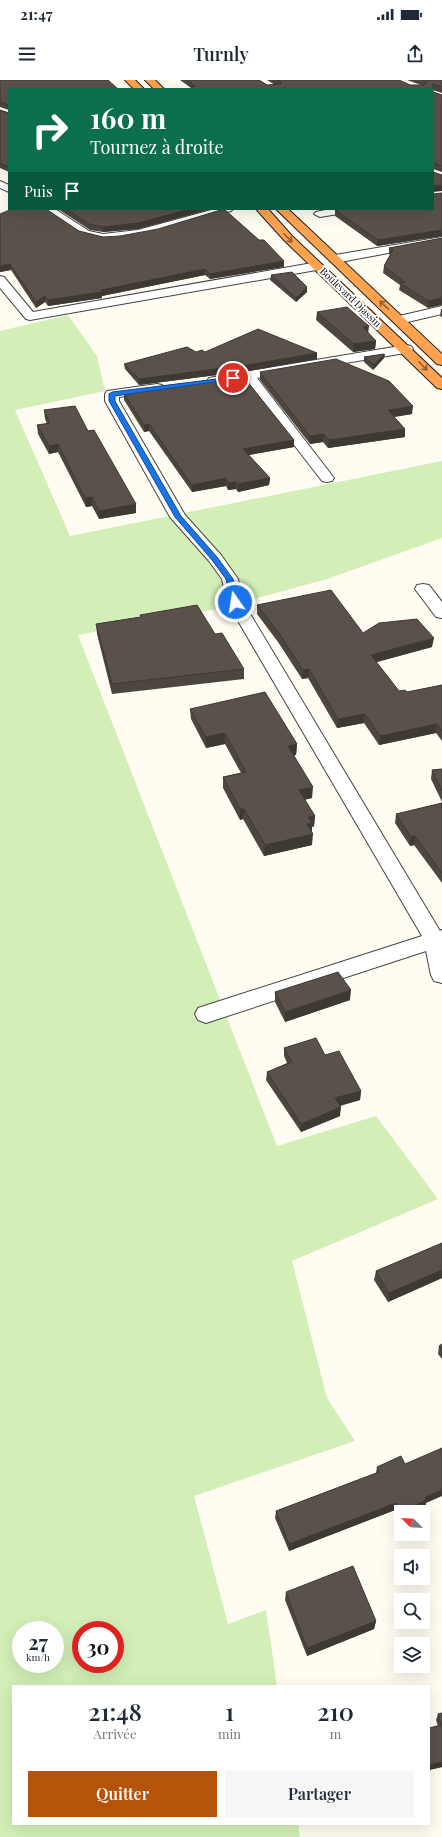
<!DOCTYPE html>
<html lang="fr">
<head>
<meta charset="utf-8">
<style>
	body { margin:0; font-family:"Playfair Display",serif; background:#f6f6f7; color:#1f2937; height:100vh; display:flex; flex-direction:column; font-size:15px; white-space:nowrap }
	* { box-sizing:border-box; margin:0 }
	p { font-size:13px; color:#747a83 }
	.icon { flex:none; width:22px; height:22px; fill:none; stroke:currentColor; stroke-width:2; stroke-linecap:round; stroke-linejoin:round }
	.map { position:relative; flex:1; overflow:hidden }
	.details { position:absolute; left:12px; top:1605px; width:418px; height:140px; display:flex; flex-direction:column; background:#fff; border-radius:0px; box-shadow:0 4px 16px #0002 }
	.details>* { flex:none }
	.hud { position:absolute; left:8px; top:8px; width:426px; height:122px; border-radius:0px; box-shadow:0 4px 16px #0002; background:#0b6e4f; color:#fff; overflow:hidden }
	.needle { width:26px; rotate:294deg }
	.fabs { position:absolute; left:394px; top:1425px; display:grid; gap:8px }
	.fabs a { display:grid; place-items:center; width:36px; height:36px; border-radius:0px; background:#fff; box-shadow:0 4px 16px #0002; font-size:20px }
	.speed { position:absolute; left:12px; top:1541px; display:flex; gap:8px; font-size:20px; font-weight:700; text-align:center }
	.speed>* { display:grid; place-content:center; width:52px; height:52px; border-radius:50%; background:#fff; box-shadow:0 4px 16px #0002; line-height:1 }
	.speed small { font-size:10px; font-weight:400 }
	.speed .limit { border:6px solid #d22; background:#fff; color:#111 }
	.pin { position:absolute; display:grid; place-items:center; width:34px; height:34px; color:#fff; margin:-17px; border:2px solid #fff; border-radius:50%; box-shadow:0 1px 4px #0007 }
	.me { position:absolute; width:44px; margin:-22px; rotate:347deg; stroke-linejoin:round; filter:drop-shadow(0 0 3px #0008) }
	.turn { display:flex; align-items:center; gap:14px; height:84px; padding:0 16px; font-size:18px }
	.turn .icon { width:52px; height:52px; stroke-width:2.5 }
	.turn b { display:block; font-size:28px; line-height:34px }
	.then { display:flex; align-items:center; height:38px; padding:0 16px; background:#0003; gap:8px; font-size:15px }
	.eta { display:flex; justify-content:space-evenly; align-items:center; height:68px; text-align:center }
	.eta b { font-size:24px; font-weight:600; line-height:28px }
	.button { display:flex; gap:8px; margin-top:auto; padding:8px 16px }
	.button a { flex:1; height:46px; border-radius:0px; background:#b45309; color:#fff; font-size:16px; font-weight:600; line-height:46px; text-align:center }
	.button a+a { background:#f6f6f7; color:#1f2937 }
	.status { display:flex; justify-content:space-between; align-items:center; height:28px; padding:0 20px; background:#fff; direction:ltr }
	.status svg { height:11px; fill:currentColor }
	header { display:flex; justify-content:space-between; align-items:center; height:52px; padding:0 16px; background:#fff; font-size:18px; font-weight:600 }
	.map>svg:first-child { display:block }
</style>
</head>
<body>
<div class="status"><b>21:47</b><svg viewBox="0 0 49 12"><path d="M0 12V9h3v3zM5 12V6h3v6zM10 12V3h3v9zM15 12V0h3v12zM26 1h20v11H26zM47 4h2v5h-2z"/></svg></div>
<header><svg class="icon" aria-label="menu" viewBox="0 0 24 24"><path d="M4 6h16M4 12h16M4 18h16"/></svg>Turnly<svg class="icon" aria-label="share" viewBox="0 0 24 24"><path d="M12 15V3M7 8l5-5 5 5M5 13v7h14v-7"/></svg></header>
<div class="map">
<svg width="442" height="1757" viewBox="0 0 442 1757">
	<rect width="100%" height="100%" fill="#fffdf2"/>
	<!-- green -->
	<path fill="#d3efb7" fill-rule="evenodd" d="M68,235L97,276L105,311L15,330L70,456L442,381V458L327,499L217,529L78,555L277,1066L376,1036L438,1119L292,1181L327,1318L355,1361L194,1416L228,1544L266,1530L277,1606H13V1744H298L300,1757H0V251ZM21,1550H55V1584H21ZM81,1550H115V1584H81Z"/>
	<g fill="none" stroke-linecap="round" stroke-linejoin="round">
		<defs>
			<path id="street" d="M0,101L9,105V112L0,108Z
				M41,129H55L89,151L103,154L138,150L215,129H233L231,131L158,153L120,160L103,161L80,155Z
				M330,129H356L350,132L320,137L314,134L316,132Z
				M442,157V163L335,183L329,179L335,175Z
				M318,182L324,186L322,189L30,240L26,239L0,208V196L4,197L33,232Z
				M442,226V234L399,244L395,243L393,240L395,237Z
				M406,265L411,266L413,269L411,272L257,298L334,398L332,401L327,402L322,401L244,300L214,305L209,304L207,301L209,298L214,297Z
				M157,304L162,305L164,308L162,311L119,317V321L185,435L221,475L238,499L243,522L440,851L442,850V903L434,901L431,895L426,871L206,943L198,940L195,934L198,928L422,856L227,522L222,499L209,481L170,437L105,321V314L107,311Z
				M423,504L429,505L442,522V538L436,537L415,509L417,505Z"/>
			<path id="highway" d="M125,0H135L144,9H134Z
				M145,0H155L164,9H154Z
				M256,129H268L292,156L442,298V309L437,308L284,160Z
				M276,129H288L442,274V285L437,284Z"/>
		</defs>
		<!-- street casing -->
		<use href="#street" stroke="#434343" stroke-width="2"/>
		<!-- highway casing -->
		<use href="#highway" stroke="#212121" stroke-width="2"/>
		<!-- street -->
		<use href="#street" fill="#fff" fill-rule="evenodd"/>
		<!-- highway -->
		<use href="#highway" fill="#ffa250" fill-rule="evenodd"/>
	</g>
	<!-- wall -->
	<path fill="#4d4640" d="M0,0L9,9V30L0,27Z
		M180,0H259L267,5H275L267,0H399L410,5H421L407,0H442V13L433,10V9H191V8Z
		M433,12L442,15V92L433,89Z
		M0,30L9,33V92L0,88Z
		M442,113V156L377,166L335,136V130Z
		M12,129L79,151L103,157L284,181V187L210,199L205,195L102,216V218L48,226L45,222L36,228L11,190L0,192Z
		M58,129H211L138,149L103,152L90,150Z
		M442,158L428,228L399,210L400,205L383,193L384,186L390,175L389,174V168Z
		M271,195L307,212L296,222L270,200Z
		M441,229H442V237L440,236Z
		M317,232L368,253L376,261L375,269L353,272L316,240Z
		M196,272H205L317,273V279L248,291L139,305L125,289L124,284Z
		M385,274L384,278L373,290L364,282V277Z
		M260,292L412,334L394,337L405,349V357L328,368L323,362L310,364L260,300Z
		M124,313L294,360V367L249,375L270,398L269,405L238,412L236,409L228,410L226,406L192,412L149,351L144,352L124,320Z
		M44,330L88,351L136,433L99,439L92,426L86,427L58,372L49,374L38,354L37,345L47,344L45,339Z
		M257,525L363,553L432,567L376,582L399,611L407,612L442,605V661L436,653L379,665L364,643L337,648L308,598L302,599L278,562L257,534Z
		M140,535L244,589V599L112,614L97,554L96,544L140,537Z
		M190,629L297,664L296,675H294L312,718L304,720L315,736L314,746L312,747V765L264,776L243,739L240,740L223,708V697L241,693L225,664L206,668L191,639Z
		M442,689V722L431,699L432,690Z
		M442,723V803L414,765L410,766L395,743L396,734Z
		M275,912L350,920L285,942L275,922Z
		M284,968L325,975L361,1011L360,1020L340,1026V1036L301,1052L266,1000L267,992L287,983L284,976Z
		M442,1163V1198L388,1222L374,1200L376,1191Z
		M442,1264V1279L438,1274L439,1266Z
		M377,1387L426,1423L425,1427L414,1432H401V1439H400L395,1430L289,1471L275,1438L276,1431L376,1393Z
		M286,1512L376,1541L374,1549L307,1576L285,1520Z
		M442,1633V1687L429,1690V1648L438,1646L436,1640L438,1634Z"/>
	<!-- shaded-wall -->
	<path fill="#3f3934" d="M442,105V111L433,112V106Z
		M190,129H211L138,149L103,152V147Z
		M442,150V156L377,166L378,160Z
		M284,181V187L210,199V194Z
		M10,184L11,190L0,192V186Z
		M205,189V195L102,216V218L48,226V220L101,210Z
		M307,207V212L296,222V218Z
		M45,216V222L36,228V222Z
		M442,218V225L428,228V221Z
		M369,246L368,255L363,247Z
		M376,261L375,269L353,272L354,264Z
		M317,273V279L248,291L139,305V299Z
		M385,274L384,278L373,290L374,285Z
		M413,326L412,334L387,338L388,330Z
		M149,344V351L144,352V345Z
		M405,349V357L328,368L329,360Z
		M324,354L323,362L310,364V356Z
		M294,360V367L243,376V369Z
		M58,364V372L49,374V366Z
		M226,398V406L192,412V405Z
		M270,398L269,405L238,412V404Z
		M236,402V409L228,410V403Z
		M92,417V426L86,427L85,418Z
		M136,424V433L99,439V431Z
		M434,558L432,567L370,584L371,575Z
		M309,589L308,598L302,599L303,590Z
		M365,634L364,643L337,648L338,639Z
		M437,644L436,653L379,665L380,656Z
		M225,653V664L206,668V657Z
		M297,664L296,675L288,677V666Z
		M313,707L312,718L298,721L299,710Z
		M240,729H244L243,739L240,740Z
		M315,736L314,746L312,747V754H313L312,765L264,776L265,765L307,744L308,737Z
		M415,756L414,765L410,766L411,757Z
		M351,910L350,920L285,942V932Z
		M361,1011L360,1020L334,1027L335,1018Z
		M341,1027L340,1036L301,1052V1044Z
		M442,1190V1198L388,1222L389,1213Z
		M442,1410V1416L426,1423L425,1427L414,1432H402L425,1417Z
		M396,1423L395,1430L289,1471V1464Z
		M376,1541L374,1549L307,1576V1568Z
		M442,1682V1687L429,1690V1685Z"/>
	<!-- building -->
	<path fill="#5a514b" stroke="#3f3934" d="M0,0H108L118,9H9V25L0,22Z
		M187,0H259L267,5L281,4V2L277,0H399L410,5H424L426,3L423,0H442V7L433,4L432,9H194L191,7L195,6Z
		M433,12L442,15V86L433,83Z
		M0,30L9,33V87L0,83Z
		M433,92L442,95V105L433,106Z
		M442,113V150L378,160L335,130L340,129H433V114Z
		M12,129H46L79,151L103,157L120,156L158,149L224,129L259,160H264L284,181L210,194L205,189L101,210L102,212L48,220L45,216L36,222L10,184L0,186V134Z
		M66,129H190L138,143L103,147L89,144Z
		M442,158V218L428,221L400,203L405,202L384,186L393,170L389,168Z
		M292,192L307,207L296,218L271,195Z
		M347,227L369,246L363,247L376,261L354,264L317,232Z
		M258,249L317,273L248,285L139,299L124,284L187,267L196,272L202,270L205,272Z
		M384,274L374,285L364,277Z
		M336,279L389,301L413,326L388,330L405,349L329,360L324,354L310,356L260,292Z
		M243,296L294,360L243,369L270,398L238,404L236,402L228,403L226,398L192,405L149,344L144,345L124,313L148,308Z
		M75,326L88,351L94,350L136,424L99,431L92,417L85,418L58,364L49,366L37,345L50,343L44,330Z
		M331,510L363,553L379,543L417,539L434,558L371,575L399,611L405,610L407,612L442,605V651L437,644L380,656L365,634L338,639L309,589L303,590L279,553L257,525Z
		M197,525L215,554L222,553L244,589L112,604L96,544L141,537L140,535Z
		M265,612L297,664L288,666L313,707L299,710L315,736L308,737L312,743L307,744L313,754L265,765L244,729H240L223,697L246,692L225,653L206,657L190,629Z
		M442,689V711L432,690Z
		M442,723V793L415,756L411,757L396,734Z
		M338,892L351,910L285,932L275,912Z
		M316,958L325,975L339,971L361,1011L335,1018L341,1027L301,1044L267,992L292,982L284,968Z
		M442,1163V1190L389,1213L376,1191Z
		M442,1264V1269L439,1266Z
		M442,1368V1410L425,1417L426,1420L402,1432L396,1423L289,1464L276,1431L379,1392L377,1387L401,1376L405,1384Z
		M353,1486L376,1541L307,1568L286,1512Z
		M442,1633V1682L429,1685V1648L441,1645L438,1634Z"/>
	<!-- one-way arrows -->
	<defs><path id="oneway-shaft" d="M-6 0H5M1.5-3L5.5 0L1.5 3" fill="none" stroke-width="1.6" stroke-linecap="round" stroke-linejoin="round"/></defs>
	<g stroke="#936033">
		<use href="#oneway-shaft" transform="translate(288 158) rotate(45)"/>
		<use href="#oneway-shaft" transform="translate(384 225) rotate(-137)"/>
		<use href="#oneway-shaft" transform="translate(423 286) rotate(45)"/>
	</g>
	<!-- route -->
	<path fill="#1a73e8" stroke="#114b97" d="M233,297H235V299L115,316V321L181,436L217,477L233,499L238,522L235,524L231,522L226,499L212,480L175,437L109,321V314L112,312Z"/>
	<g text-anchor="middle" dominant-baseline="central" stroke-width="4" stroke-linejoin="round" paint-order="stroke">
		<!-- far-street labels -->
		<g font-size="10" fill="#101010" stroke="#fff">
			<text transform="translate(351 217) rotate(44)">Boulevard Djassin</text>
		</g>
	</g>
</svg>
<div class="fabs">
<a><svg class="needle" viewBox="-14 -14 28 28"><path d="M0-13l5 13h-10z" fill="#e53935"/><path d="M0 13l5-13h-10z" fill="#747a83"/></svg></a>
<a><svg class="icon" aria-label="sound" viewBox="0 0 24 24"><path d="M4 9h4l5-4v14l-5-4H4zM17 9q2 3 0 6"/></svg></a>
<a><svg class="icon" aria-label="search" viewBox="0 0 24 24"><circle cx="10" cy="10" r="6"/><path d="M15 15l6 6"/></svg></a>
<a><svg class="icon" aria-label="layers" viewBox="0 0 24 24"><path d="M12 4l9 5-9 5-9-5zM3 14l9 5 9-5"/></svg></a>
</div>
<div class="speed"><div>27<small>km/h</small></div><div class="limit">30</div></div>
<div class="pin" style="left:233px;top:298px;background:#d93025"><svg class="icon" aria-label="arrive" viewBox="0 0 24 24"><path d="M6 21V4h12l-3 4 3 4H6"/></svg></div>
<svg class="me" style="left:235px;top:522px" viewBox="-20 -20 40 40"><circle r="17" fill="#1a73e8" stroke="#fff" stroke-width="3"/><path d="M0-11L8 9 0 5-8 9z" fill="#fff"/></svg>
<div class="hud">
<div class="turn"><svg class="icon" aria-label="right" viewBox="0 0 24 24"><path d="M7 20v-9h11M14 6l5 5-5 5"/></svg><div><b>160 m</b>Tournez à droite</div></div>
<div class="then">Puis<svg class="icon" aria-label="arrive" viewBox="0 0 24 24"><path d="M6 21V4h12l-3 4 3 4H6"/></svg></div>
</div>
<section class="details">
<div class="eta">
<div><b>21:48</b><p>Arrivée</p></div>
<div><b>1</b><p>min</p></div>
<div><b>210</b><p>m</p></div>
</div>
<div class="button"><a>Quitter</a><a>Partager</a></div>
</section>
</div>
</body>
</html>
